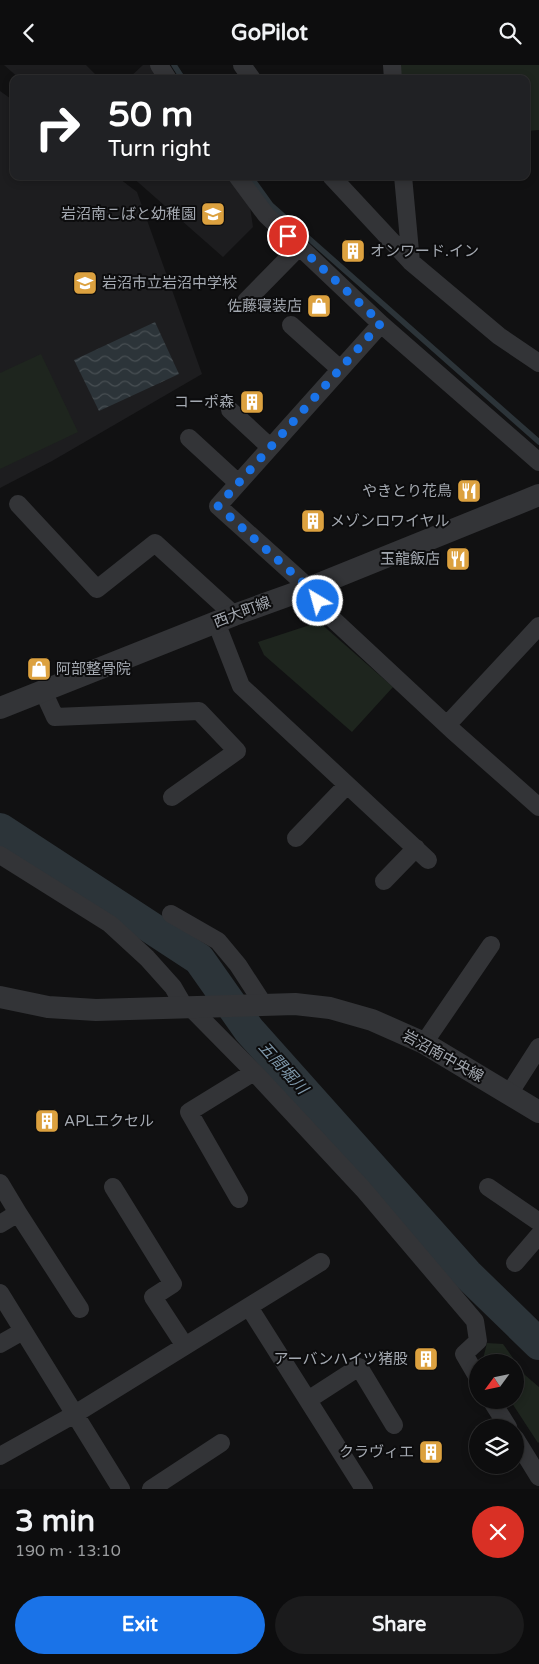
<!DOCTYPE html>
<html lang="en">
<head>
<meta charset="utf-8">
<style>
	body { margin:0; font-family:"Varela Round","Noto Sans JP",sans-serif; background:#1b1b1c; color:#f1f3f6; height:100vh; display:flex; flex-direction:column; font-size:19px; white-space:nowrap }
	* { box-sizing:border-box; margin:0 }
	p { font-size:16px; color:#9a9c9e }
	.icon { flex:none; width:28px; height:28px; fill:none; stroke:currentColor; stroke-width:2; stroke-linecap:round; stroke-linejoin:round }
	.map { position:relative; height:1424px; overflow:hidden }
	.side { display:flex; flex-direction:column; background:#0d0d0e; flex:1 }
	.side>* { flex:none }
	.top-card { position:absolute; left:10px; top:10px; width:520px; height:105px; border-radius:10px; box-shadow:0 2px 8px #0003,0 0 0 1px #2d2d2e; background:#202124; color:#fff; overflow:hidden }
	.needle { width:32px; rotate:237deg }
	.tools { position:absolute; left:469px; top:1289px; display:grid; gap:10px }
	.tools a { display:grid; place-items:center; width:55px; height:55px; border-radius:50%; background:#0d0d0e; box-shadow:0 2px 8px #0003,0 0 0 1px #2d2d2e; font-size:25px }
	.pin { position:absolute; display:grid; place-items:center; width:42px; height:42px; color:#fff; margin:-21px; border:2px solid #fff; border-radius:50%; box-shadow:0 1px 5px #0007 }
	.me { position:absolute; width:55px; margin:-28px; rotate:323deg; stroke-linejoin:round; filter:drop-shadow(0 0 4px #0008) }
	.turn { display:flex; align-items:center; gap:18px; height:105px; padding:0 15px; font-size:22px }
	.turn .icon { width:65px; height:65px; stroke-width:2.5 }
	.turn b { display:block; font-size:35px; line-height:42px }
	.round { display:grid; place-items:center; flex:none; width:52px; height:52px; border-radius:26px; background:#1b1b1c }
	.summary { display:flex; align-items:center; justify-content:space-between; height:85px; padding:0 15px }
	h1 { font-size:30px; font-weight:700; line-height:38px }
	.action { display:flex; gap:10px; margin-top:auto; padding:10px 15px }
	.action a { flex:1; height:58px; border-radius:30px; background:#1a73e8; color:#fff; font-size:20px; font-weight:700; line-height:58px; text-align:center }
	.action a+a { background:#1b1b1c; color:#f1f3f6 }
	header { display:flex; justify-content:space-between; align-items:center; height:65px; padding:0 15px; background:#0d0d0e; font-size:22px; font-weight:700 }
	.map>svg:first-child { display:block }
</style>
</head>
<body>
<header><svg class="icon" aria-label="back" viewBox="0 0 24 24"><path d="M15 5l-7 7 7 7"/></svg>GoPilot<svg class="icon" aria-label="search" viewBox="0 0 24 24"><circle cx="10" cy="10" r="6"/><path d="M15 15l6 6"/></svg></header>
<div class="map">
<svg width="539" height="1424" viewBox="0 0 539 1424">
	<defs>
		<pattern id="water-waves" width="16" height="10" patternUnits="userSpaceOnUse" patternTransform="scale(1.25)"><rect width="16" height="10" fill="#2c3439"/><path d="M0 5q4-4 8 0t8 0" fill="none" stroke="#484f53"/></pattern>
	</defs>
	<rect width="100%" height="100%" fill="#111112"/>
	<!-- built -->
	<path fill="#1d1d1f" d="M4,0H86L100,14H20Z
		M143,0H154L164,14H128Z
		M0,26L14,36V111H116L137,127L202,309L52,396L0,423Z
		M131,111H232L249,135L253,162L223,192Z"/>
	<!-- green -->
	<path fill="#1e251e" d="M400,0H539V65L526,66V14H402Z
		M41,289L78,367L0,404V308Z
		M319,557L393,622L352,667L264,590L258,577Z
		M487,1278L503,1279L525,1310L539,1322V1377L538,1378L510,1335H515V1298L485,1297L483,1294Z"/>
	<!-- water -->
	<path fill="url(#water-waves)" d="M155,257L179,309L99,346L74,295Z"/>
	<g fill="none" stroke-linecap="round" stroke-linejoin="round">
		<!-- stream -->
		<path stroke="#2c3439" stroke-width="5.5" d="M174,0L183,14
			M250,111L271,140L539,377"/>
		<!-- river -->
		<path stroke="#2c3439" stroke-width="32" d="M0,764L199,894L249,965L467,1209L539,1279"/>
		<!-- minor -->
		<path stroke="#333437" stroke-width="18" d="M159,0L168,14
			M242,0L252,14
			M392,0L393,14
			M237,111L266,150L381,259L539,397
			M331,111L411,197L499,271L539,298
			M403,111L411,197
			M246,236L300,181
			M381,259L218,441L309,523L321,543L452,665L539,742
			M291,260L340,304
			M230,345L270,382
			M189,373L238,418
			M18,439L97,524L155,478L234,550
			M216,557L241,621L428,795
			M43,626L55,652L199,646L237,686L172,732
			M447,660L539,561
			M296,773L347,720
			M0,790L110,859L147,893L173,922L184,941
			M384,816L416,783
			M171,849L218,876L238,900L264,940
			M189,941L254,1007L363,1124L475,1256L478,1276L464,1289L478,1313
			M424,978L491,880
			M509,1029L539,982
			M0,1118L18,1148L80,1244
			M113,1122L173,1219L153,1232L185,1281
			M488,1122L539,1157
			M239,1134L189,1047L254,1007
			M0,1159L18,1148
			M515,1198L539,1170
			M0,1228L121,1424
			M249,1242L364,1424
			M0,1279L23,1266
			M308,1335L359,1302L394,1360
			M491,1335L508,1362
			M515,1373L539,1412
			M0,1391L75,1349L321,1197
			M151,1424L221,1378"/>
		<!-- tertiary -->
		<path stroke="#333437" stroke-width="22" d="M0,643L234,550L309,523L539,430
			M0,932L48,942L96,945L295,939L330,943L372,955L424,978L539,1047"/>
	</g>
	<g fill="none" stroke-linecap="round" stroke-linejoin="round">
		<!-- route -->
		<path stroke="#1a73e8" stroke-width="9" stroke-dasharray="0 16.2" d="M288,171L381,258L218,441L309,523L318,536"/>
	</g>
	<!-- icons -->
	<defs>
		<symbol id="school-square" viewBox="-11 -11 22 22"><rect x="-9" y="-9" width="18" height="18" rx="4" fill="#dca13f" stroke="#0c0c0d"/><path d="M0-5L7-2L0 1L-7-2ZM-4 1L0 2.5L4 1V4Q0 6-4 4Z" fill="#fff"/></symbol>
		<symbol id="building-square" viewBox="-11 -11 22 22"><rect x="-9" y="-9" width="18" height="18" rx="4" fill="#dca13f" stroke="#0c0c0d"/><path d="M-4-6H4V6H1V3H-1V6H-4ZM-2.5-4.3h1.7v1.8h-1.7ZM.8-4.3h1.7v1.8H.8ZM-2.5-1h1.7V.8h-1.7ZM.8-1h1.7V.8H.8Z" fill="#fff"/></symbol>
		<symbol id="shop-square" viewBox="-11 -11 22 22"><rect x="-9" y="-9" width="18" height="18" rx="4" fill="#dca13f" stroke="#0c0c0d"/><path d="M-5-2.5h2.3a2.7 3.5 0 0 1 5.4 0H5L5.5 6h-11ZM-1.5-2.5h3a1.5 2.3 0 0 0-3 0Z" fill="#fff"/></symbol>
		<symbol id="restaurant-square" viewBox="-11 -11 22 22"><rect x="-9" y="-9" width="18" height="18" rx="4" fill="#dca13f" stroke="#0c0c0d"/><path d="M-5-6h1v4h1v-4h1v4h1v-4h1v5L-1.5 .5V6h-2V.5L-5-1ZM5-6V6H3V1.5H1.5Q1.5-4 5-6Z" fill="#fff"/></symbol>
	</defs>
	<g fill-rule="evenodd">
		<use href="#school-square" x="199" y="135" width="28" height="28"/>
		<use href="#building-square" x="339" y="172" width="28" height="28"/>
		<use href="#school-square" x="71" y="204" width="28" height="28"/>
		<use href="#shop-square" x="305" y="227" width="28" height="28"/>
		<use href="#building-square" x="238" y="323" width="28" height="28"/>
		<use href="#restaurant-square" x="455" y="412" width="28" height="28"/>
		<use href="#building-square" x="299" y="442" width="28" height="28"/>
		<use href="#restaurant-square" x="444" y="480" width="28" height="28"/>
		<use href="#shop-square" x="25" y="590" width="28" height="28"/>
		<use href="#building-square" x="33" y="1042" width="28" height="28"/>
		<use href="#building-square" x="412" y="1280" width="28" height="28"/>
		<use href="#building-square" x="417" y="1373" width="28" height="28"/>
	</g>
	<g text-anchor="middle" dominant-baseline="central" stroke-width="4" stroke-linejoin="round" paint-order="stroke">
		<!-- poi labels -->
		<g font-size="15" fill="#a4a9b1" stroke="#0c0c0d" text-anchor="end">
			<text x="196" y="149">岩沼南こばと幼稚園</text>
			<text x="370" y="186" text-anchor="start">オンワード.イン</text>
			<text x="102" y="218" text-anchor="start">岩沼市立岩沼中学校</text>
			<text x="302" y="241">佐藤寝装店</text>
			<text x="234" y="337">コーポ森</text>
			<text x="452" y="426">やきとり花鳥</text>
			<text x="330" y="456" text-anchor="start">メゾンロワイヤル</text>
			<text x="440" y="494">玉龍飯店</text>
			<text x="56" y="604" text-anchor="start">阿部整骨院</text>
			<text x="64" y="1056" text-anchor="start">APLエクセル</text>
			<text x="408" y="1294">アーバンハイツ猪股</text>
			<text x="414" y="1387">クラヴィエ</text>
		</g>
		<!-- street labels -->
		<g font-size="15" fill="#a4a9b1" stroke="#0c0c0d">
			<text transform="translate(242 547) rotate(-21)">西大町線</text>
			<text transform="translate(443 991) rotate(29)">岩沼南中央線</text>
		</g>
		<!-- water labels -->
		<g font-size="16" font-style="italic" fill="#7e97a9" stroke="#0c0c0d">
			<text transform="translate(283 1003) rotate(48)">五間堀川</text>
		</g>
	</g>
</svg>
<div class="tools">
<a><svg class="needle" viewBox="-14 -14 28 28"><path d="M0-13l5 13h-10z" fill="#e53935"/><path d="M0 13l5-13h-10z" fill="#9a9c9e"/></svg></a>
<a><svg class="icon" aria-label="layers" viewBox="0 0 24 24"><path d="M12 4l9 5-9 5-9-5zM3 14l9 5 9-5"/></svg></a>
</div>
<div class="pin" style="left:288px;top:171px;background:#d93025"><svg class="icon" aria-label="arrive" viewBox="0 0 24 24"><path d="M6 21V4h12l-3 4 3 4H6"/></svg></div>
<svg class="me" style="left:318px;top:536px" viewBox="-20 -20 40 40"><circle r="17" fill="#1a73e8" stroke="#fff" stroke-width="3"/><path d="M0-11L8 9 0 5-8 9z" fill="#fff"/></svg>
<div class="top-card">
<div class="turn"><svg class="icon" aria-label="right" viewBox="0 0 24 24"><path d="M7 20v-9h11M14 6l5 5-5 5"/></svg><div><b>50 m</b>Turn right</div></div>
</div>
</div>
<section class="side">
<div class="summary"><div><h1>3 min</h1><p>190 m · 13:10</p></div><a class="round" style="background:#d93025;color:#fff"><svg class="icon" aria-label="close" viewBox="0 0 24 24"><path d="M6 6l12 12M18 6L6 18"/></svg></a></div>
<div class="action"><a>Exit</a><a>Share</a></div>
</section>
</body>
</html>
